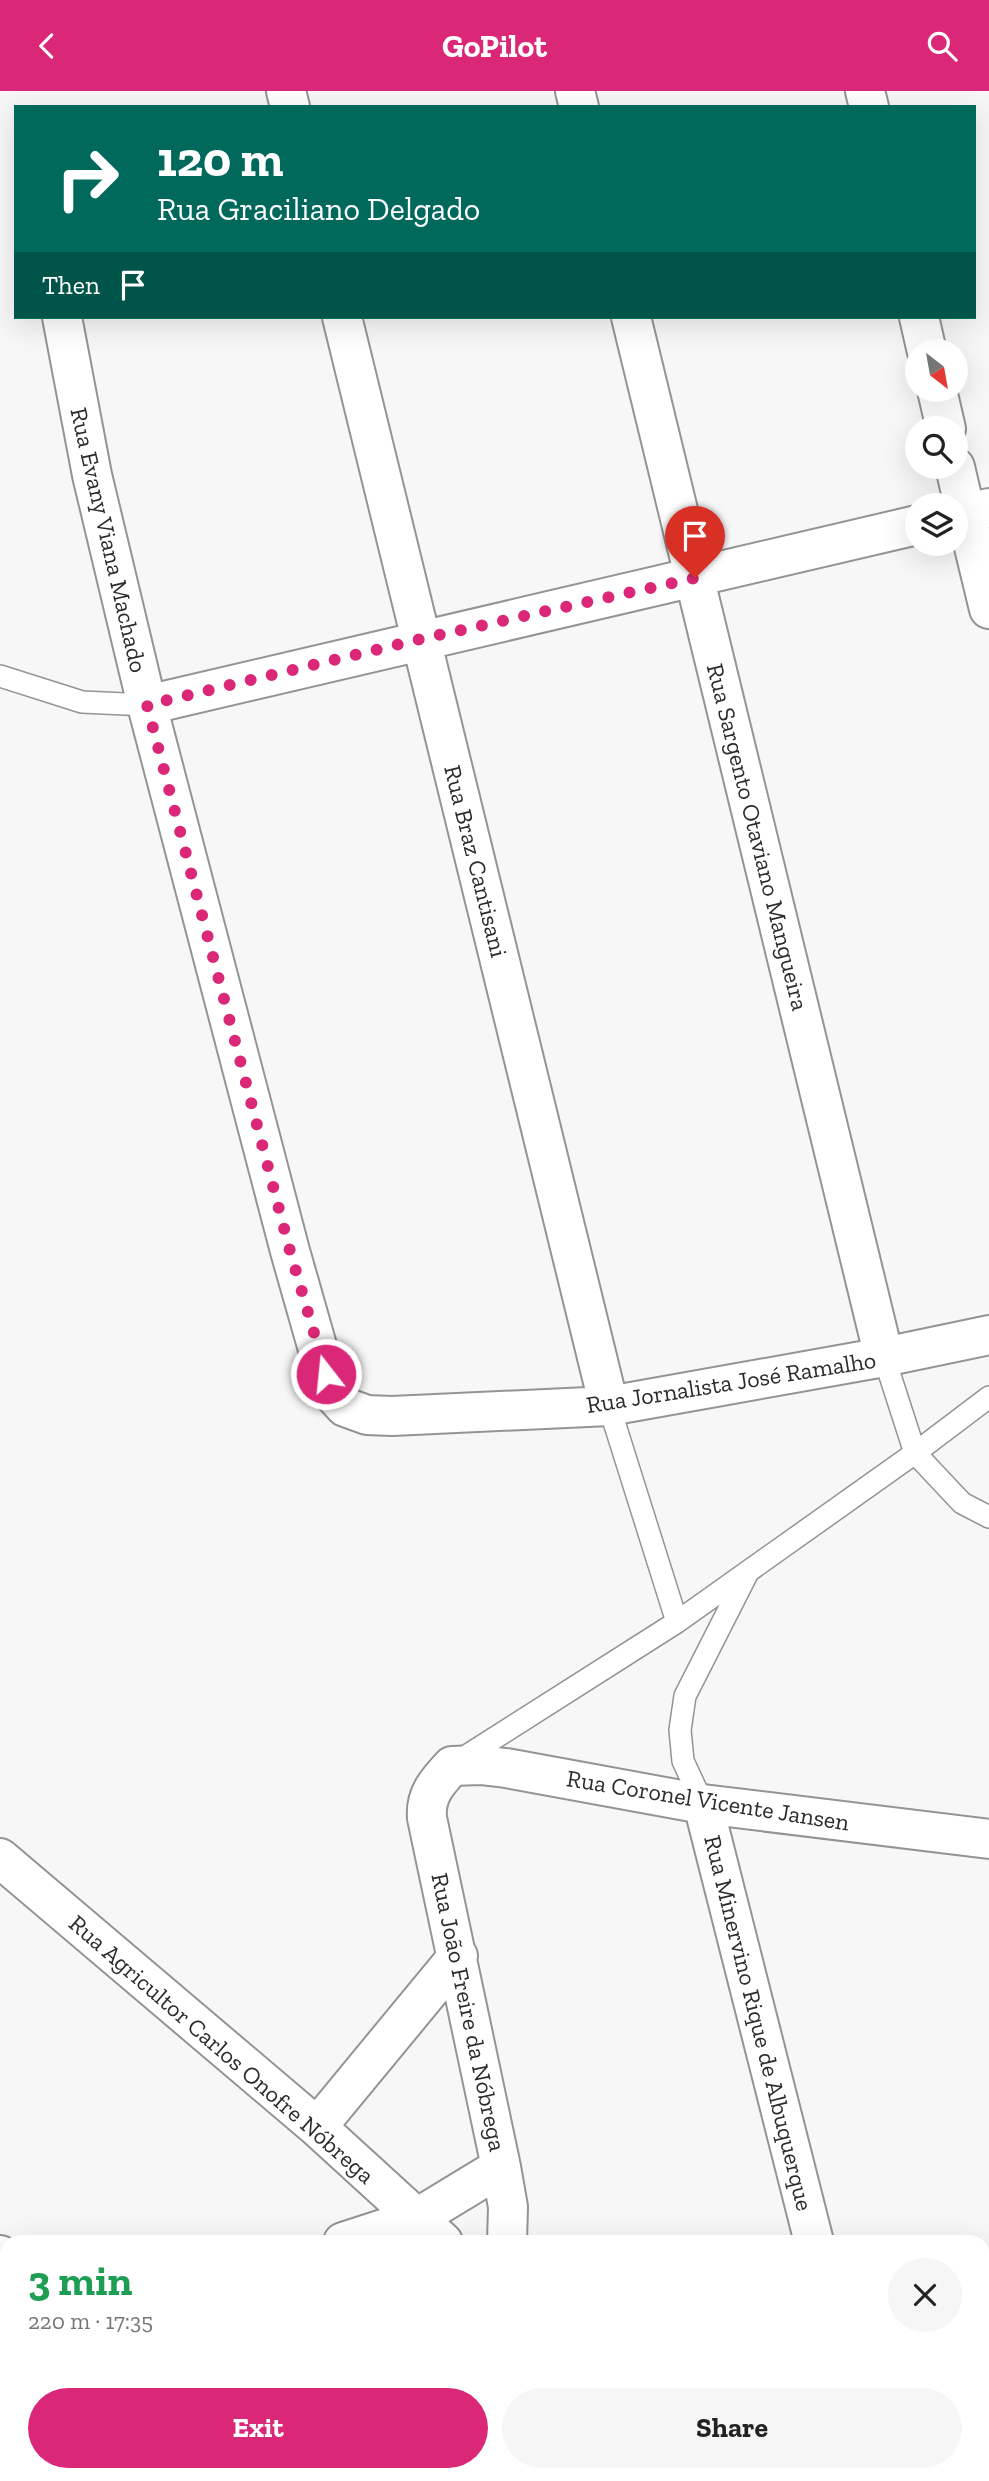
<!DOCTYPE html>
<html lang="en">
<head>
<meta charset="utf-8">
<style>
	body { margin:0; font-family:"Zilla Slab",serif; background:#f6f6f6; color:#222; height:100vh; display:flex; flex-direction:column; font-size:26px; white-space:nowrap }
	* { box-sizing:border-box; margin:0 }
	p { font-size:23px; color:#767676 }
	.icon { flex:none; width:38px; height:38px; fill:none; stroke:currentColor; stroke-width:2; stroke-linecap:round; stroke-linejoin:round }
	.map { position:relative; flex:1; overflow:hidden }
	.side { position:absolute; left:0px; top:2144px; width:990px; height:247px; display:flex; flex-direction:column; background:#fff; border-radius:21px 21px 0 0; box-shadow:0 7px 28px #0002 }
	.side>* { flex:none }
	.hud { position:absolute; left:14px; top:14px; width:962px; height:214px; border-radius:0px; box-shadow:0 7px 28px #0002; background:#00695c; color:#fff; overflow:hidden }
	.needle { width:46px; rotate:149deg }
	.buttons { position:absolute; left:905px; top:248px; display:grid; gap:14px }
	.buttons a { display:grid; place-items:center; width:63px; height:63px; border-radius:50%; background:#fff; box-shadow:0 7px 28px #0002; font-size:35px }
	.pin { position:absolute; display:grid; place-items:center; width:60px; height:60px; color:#fff; margin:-72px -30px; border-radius:50% 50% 50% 0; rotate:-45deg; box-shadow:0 0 7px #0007 }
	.pin .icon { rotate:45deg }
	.me { position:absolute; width:77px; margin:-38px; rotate:344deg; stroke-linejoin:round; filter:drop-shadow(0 0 5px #0008) }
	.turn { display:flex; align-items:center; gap:24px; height:147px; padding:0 28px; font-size:32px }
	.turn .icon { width:91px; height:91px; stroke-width:2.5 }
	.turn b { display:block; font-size:49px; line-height:60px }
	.then { display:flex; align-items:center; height:66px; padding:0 28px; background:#0003; gap:14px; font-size:26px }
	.round { display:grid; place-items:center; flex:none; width:74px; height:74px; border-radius:37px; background:#f6f6f6 }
	.overview { display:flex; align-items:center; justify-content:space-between; height:119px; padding:0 28px }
	h1 { font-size:42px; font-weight:700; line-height:52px; color:#1e9e55 }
	.button { display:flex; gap:14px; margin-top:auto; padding:14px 28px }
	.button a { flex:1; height:80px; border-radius:42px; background:#db2777; color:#fff; font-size:28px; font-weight:700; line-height:80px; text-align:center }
	.button a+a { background:#f6f6f6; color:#222 }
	header { display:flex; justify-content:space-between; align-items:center; height:91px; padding:0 28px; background:#db2777; color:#fff; font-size:32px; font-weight:700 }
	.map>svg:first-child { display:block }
</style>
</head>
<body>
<header><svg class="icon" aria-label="back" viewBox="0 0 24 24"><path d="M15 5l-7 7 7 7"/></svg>GoPilot<svg class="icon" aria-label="search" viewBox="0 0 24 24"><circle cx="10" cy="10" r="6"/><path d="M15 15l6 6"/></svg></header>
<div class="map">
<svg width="989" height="2390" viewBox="0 0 989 2390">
	<rect width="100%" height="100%" fill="#f7f7f8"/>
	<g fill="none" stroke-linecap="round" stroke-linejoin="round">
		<defs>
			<path id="service" d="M0,585L82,611L147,614
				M884,1266L915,1362L962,1412L989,1426
				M609,1315L677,1531
				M460,1669L677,1531L915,1362L989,1306
				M703,1713L683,1670L680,1639L685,1605L747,1483"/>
			<path id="minor" d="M286,0L290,16
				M575,0L579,16
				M865,0L869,16
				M62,226L92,384L147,614L290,1160L325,1283L335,1305L345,1316L367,1324L392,1325L609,1315L884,1266L989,1244
				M342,226L609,1315
				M631,226L884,1266
				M919,226L927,261
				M937,299L946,338
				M955,376L966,423L956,425
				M147,614L917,434
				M703,1713L814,2151
				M0,1767L317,2036L443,2151
				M317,2036L458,1865
				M343,2151L417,2127L501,2076
				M507,2151L508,2116L501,2076L427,1727C425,1704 437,1691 452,1675L480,1674L506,1677L703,1713L989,1748
				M0,2164L7,2223
				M225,2384L227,2390
				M523,2384L525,2390
				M714,2384L722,2390
				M873,2384L874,2390"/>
			<path id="tertiary" d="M989,417L966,423L989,518"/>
		</defs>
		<!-- service casing -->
		<use href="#service" stroke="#939494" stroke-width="24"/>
		<!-- minor casing -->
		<use href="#minor" stroke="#939494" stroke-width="42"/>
		<!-- tertiary casing -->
		<use href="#tertiary" stroke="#939494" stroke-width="42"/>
		<!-- service -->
		<use href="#service" stroke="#fff" stroke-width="21"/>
		<!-- minor -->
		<use href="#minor" stroke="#fff" stroke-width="38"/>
		<!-- tertiary -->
		<use href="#tertiary" stroke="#fff" stroke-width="38"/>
	</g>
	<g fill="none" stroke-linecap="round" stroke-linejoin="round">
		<!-- route -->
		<path stroke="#db2777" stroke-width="12" stroke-dasharray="0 21.6" d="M326,1283L290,1160L147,614L421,548L695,487"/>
	</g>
	<g text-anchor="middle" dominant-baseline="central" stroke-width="5" stroke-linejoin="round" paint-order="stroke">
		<!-- street labels -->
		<g font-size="24" fill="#2b2b2b" stroke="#fff">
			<text transform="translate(109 449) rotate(77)">Rua Evany Viana Machado</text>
			<text transform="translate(758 746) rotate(76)">Rua Sargento Otaviano Mangueira</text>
			<text transform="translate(476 770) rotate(76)">Rua Braz Cantisani</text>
			<text transform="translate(731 1291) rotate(-9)">Rua Jornalista José Ramalho</text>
			<text transform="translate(708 1709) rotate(9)">Rua Coronel Vicente Jansen</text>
			<text transform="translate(469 1921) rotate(78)">Rua João Freire da Nóbrega</text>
			<text transform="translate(759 1932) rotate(76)">Rua Minervino Rique de Albuquerque</text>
			<text transform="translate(222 1958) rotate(41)">Rua Agricultor Carlos Onofre Nóbrega</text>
		</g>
	</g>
</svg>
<div class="buttons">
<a><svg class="needle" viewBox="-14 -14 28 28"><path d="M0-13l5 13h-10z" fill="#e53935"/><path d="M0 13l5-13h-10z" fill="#767676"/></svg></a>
<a><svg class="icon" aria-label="search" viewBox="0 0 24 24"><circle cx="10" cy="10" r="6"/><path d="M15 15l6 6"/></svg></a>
<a><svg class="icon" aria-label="layers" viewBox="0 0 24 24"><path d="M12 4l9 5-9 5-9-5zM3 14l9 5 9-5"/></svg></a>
</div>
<div class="pin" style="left:695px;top:487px;background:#d93025"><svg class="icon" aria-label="arrive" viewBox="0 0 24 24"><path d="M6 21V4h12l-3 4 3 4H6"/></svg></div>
<svg class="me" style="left:326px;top:1283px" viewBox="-20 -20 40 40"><circle r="17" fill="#db2777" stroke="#fff" stroke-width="3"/><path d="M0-11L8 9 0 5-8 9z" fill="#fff"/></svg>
<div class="hud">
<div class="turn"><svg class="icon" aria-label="right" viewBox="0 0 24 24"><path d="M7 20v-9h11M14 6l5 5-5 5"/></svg><div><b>120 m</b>Rua Graciliano Delgado</div></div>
<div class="then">Then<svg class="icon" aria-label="arrive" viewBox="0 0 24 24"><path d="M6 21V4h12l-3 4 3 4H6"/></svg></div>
</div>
<section class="side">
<div class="overview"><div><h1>3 min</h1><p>220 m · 17:35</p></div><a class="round"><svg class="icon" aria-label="close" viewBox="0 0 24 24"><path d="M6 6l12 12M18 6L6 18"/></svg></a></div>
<div class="button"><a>Exit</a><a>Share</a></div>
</section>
</div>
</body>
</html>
